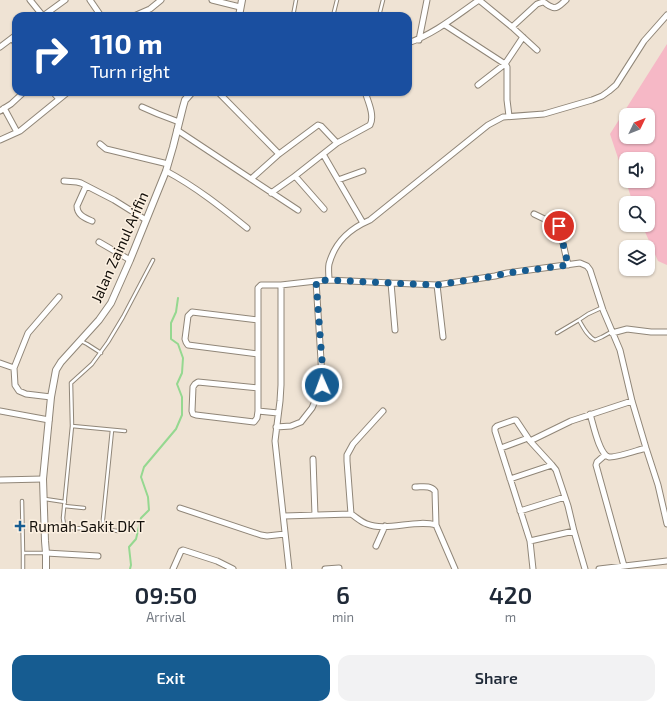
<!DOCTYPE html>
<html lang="en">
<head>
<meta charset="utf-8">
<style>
	body { margin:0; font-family:"Exo 2",sans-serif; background:#f2f2f3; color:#1f2937; height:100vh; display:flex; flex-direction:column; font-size:15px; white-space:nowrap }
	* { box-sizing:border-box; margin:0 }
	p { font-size:13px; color:#747a83 }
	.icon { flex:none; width:22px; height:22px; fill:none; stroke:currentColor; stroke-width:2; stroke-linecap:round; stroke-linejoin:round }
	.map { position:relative; height:569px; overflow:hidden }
	.drawer { display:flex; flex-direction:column; background:#fff; flex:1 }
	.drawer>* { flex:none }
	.hud { position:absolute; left:12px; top:12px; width:400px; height:84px; border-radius:12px; box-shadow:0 1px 3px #0004; background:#1a4fa0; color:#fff; overflow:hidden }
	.needle { width:26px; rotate:47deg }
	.tools { position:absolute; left:619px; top:108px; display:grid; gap:8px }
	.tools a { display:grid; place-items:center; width:36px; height:36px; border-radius:8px; background:#fff; box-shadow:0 1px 3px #0004; font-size:20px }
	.pin { position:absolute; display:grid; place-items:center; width:34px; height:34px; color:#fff; margin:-17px; border:2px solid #fff; border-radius:50%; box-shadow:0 1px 4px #0007 }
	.me { position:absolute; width:44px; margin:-22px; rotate:358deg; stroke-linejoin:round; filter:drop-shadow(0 0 3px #0008) }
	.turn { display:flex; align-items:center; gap:14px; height:84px; padding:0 12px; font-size:18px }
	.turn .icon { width:52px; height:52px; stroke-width:2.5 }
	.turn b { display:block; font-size:28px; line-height:34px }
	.eta { display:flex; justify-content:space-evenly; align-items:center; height:68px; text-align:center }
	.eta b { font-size:24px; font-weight:600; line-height:28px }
	.primary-button { display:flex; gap:8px; margin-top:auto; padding:8px 12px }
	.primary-button a { flex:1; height:46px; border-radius:12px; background:#165c91; color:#fff; font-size:16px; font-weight:600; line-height:46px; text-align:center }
	.primary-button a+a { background:#f2f2f3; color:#1f2937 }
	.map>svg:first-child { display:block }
</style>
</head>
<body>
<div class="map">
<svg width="667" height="569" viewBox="0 0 667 569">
	<rect width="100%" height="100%" fill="#efe3d4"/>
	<!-- green -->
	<path fill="#f6b8c6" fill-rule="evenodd" d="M667,44V265L658,261L642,225H648V203H633L610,134ZM626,115H648V137H626ZM626,159H648V181H626Z"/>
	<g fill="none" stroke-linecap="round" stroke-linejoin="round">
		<!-- stream -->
		<path stroke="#95d890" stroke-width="2" d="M130,569L131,565L129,547L136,539L141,518L149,510L148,497L141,477L144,467L176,429L182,415V397L177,384L182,373L183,358L178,344L171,339V323L176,312L178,298"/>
		<defs>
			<path id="service" d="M293,16L296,0
				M333,16L337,0
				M379,16L383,0
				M601,308L588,314L579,320C583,327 587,336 595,340L602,337L611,332
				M557,333L579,320
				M81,341L87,344L101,353
				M72,426L125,431
				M112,430L102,529L69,528L64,525L63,518L72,426L71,383L92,364L108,342L123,317L153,260
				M45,499L65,502
				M22,501L23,553
				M64,506L84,508
				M102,529L118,531
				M23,569V553H46"/>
			<path id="minor" d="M30,0L43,16
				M90,0L101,16
				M212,0L240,7
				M479,0L512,27L537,50
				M43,16L65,0
				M134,16L150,9L161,0
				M445,25L505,64L507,67V100L509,116
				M512,27L537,4L543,2C546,3 548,6 552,7C557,10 562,3 566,0
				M12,38L16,44
				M419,40L427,0
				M408,43C434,34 456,16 479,0
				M0,47L16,35
				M478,85L505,64L523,37
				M53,92L59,99
				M218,92L279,154
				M142,107L158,114L179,122
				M4,108L17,132
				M0,111L11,104L24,92
				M177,130L251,179L298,210
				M0,140L20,131L68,92
				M100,144L106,149L168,164
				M323,154L363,223
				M166,171C196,187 221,207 247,228
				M295,176L324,209
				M251,179L279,154L318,125L321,126L337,143
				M338,180L363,171
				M64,181L77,182L81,183L114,200L146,220
				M86,186L77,206C77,215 85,218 92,221
				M271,193L295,176L337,143L370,125C375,116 368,101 365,92
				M534,214L559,226L568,265
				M99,242L130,260
				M329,280C329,275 328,269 329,264C335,242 349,229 370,220L488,125L503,117L544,114L592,100L602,96L609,91L616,85L644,41L667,15
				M391,283L395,330
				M281,285V385L280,401L275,441L289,569
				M437,285L443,337
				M258,320L192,312L188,316L185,339L186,342L188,345L258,354
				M612,333L627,329L651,332H667
				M0,363L14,368
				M258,388L198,382L195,384L193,387L192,411L193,414L196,415L254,422L257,418L258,411
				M51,397L26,394L19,391L15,385L14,368L28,333L59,297
				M0,411L49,420
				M278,413L258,411V288L261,285H281L316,281L329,280L391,283L437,285L495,276L507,273L580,263L587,266L590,270L603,310L620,350L632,401L646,448L658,485L667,524
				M590,414C593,423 599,455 609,457C616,458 638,450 646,448
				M276,427L291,426L301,422L312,408L322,385L321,360L316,281
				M530,441L571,421L632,401
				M501,448L528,438
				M605,455L597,462L596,465L624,566
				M313,459L315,515
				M510,479L552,465
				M0,480L43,479
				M415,487C423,487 430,485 435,491L436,525
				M180,508L261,535L267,536L285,534
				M520,511L565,497
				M351,514C356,517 361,522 367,524C386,532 416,519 436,525L455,569
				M284,516L351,514L347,461V455L353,444L383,411
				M530,541L574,531
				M376,546L385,526
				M46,553L98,556
				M173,569L181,551L183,550L217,561L233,569
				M325,569L339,568
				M533,569L530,541L495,431V428L497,426L514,420H516L530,441L552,465L556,470L568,506L574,531L585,569
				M599,569L667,561"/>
			<path id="tertiary" d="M239,16L242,0
				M46,569V553L45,541L43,479L51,397L56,370L61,362L99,320L111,303L130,260L166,171L173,147L183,107L185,100L192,92"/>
		</defs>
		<!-- service casing -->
		<use href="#service" stroke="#908678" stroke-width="4.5"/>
		<!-- minor casing -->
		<use href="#minor" stroke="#908678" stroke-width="7"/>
		<!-- tertiary casing -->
		<use href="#tertiary" stroke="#908678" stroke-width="8"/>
		<!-- service -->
		<use href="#service" stroke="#fff" stroke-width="2.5"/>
		<!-- minor -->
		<use href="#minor" stroke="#fff" stroke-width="5"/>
		<!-- tertiary -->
		<use href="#tertiary" stroke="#fff" stroke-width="6"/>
	</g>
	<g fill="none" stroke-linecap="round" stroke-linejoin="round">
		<!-- route -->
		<path stroke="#165c91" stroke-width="7" stroke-dasharray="0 12.6" d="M322,385V360L316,281L329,280L391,283L437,285L494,276L507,273L568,265L559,226"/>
	</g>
	<!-- markers -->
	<path fill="#165c91" stroke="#fcf0e1" stroke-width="1.5" d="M18 520h4v4h4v4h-4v4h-4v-4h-4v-4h4z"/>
	<g text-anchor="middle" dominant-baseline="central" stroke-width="3" stroke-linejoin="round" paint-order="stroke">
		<!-- street labels -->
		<g font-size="15" fill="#130f0a" stroke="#fcf0e1">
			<text transform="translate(119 247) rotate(-66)">Jalan Zainul Arifin</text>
		</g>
		<!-- poi labels -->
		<g font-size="15" fill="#130f0a" stroke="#fcf0e1" text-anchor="start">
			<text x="29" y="526">Rumah Sakit DKT</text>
		</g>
	</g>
</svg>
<div class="tools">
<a><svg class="needle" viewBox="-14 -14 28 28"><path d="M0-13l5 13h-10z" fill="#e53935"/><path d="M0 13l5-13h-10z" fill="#747a83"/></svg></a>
<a><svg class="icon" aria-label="sound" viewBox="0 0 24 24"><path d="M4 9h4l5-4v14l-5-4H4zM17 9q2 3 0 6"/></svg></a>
<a><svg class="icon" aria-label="search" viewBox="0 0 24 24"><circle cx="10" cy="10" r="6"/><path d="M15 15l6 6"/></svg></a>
<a><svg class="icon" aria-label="layers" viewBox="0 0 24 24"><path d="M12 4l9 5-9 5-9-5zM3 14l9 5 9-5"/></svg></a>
</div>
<div class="pin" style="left:559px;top:226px;background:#d93025"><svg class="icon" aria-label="arrive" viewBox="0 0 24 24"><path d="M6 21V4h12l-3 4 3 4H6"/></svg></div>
<svg class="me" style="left:322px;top:385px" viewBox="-20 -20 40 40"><circle r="17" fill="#165c91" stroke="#fff" stroke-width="3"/><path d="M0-11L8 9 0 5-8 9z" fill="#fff"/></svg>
<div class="hud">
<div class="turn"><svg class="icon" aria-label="right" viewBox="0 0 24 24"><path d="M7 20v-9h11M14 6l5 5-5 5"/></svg><div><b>110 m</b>Turn right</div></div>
</div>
</div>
<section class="drawer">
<div class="eta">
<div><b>09:50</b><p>Arrival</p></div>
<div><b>6</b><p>min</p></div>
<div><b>420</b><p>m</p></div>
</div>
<div class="primary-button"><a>Exit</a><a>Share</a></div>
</section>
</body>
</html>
